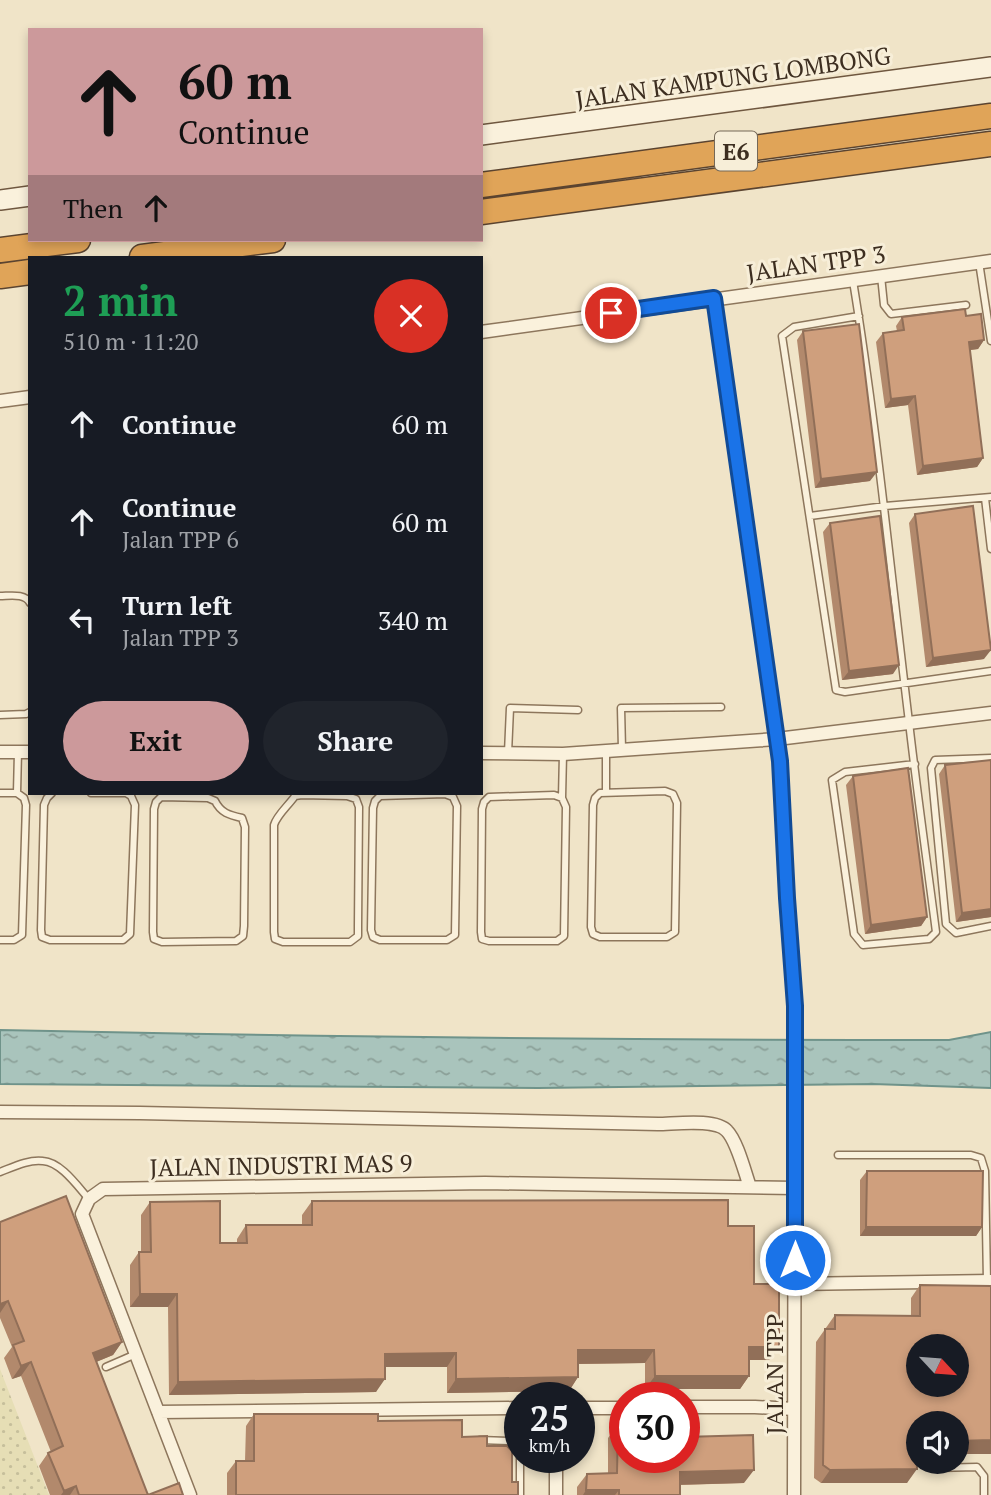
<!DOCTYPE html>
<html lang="en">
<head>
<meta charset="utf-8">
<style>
	body { margin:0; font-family:"PT Serif",serif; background:#20242c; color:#f1f3f6; height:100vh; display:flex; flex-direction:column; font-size:26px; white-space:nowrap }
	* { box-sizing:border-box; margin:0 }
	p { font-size:23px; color:#9ea1a6 }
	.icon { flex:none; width:38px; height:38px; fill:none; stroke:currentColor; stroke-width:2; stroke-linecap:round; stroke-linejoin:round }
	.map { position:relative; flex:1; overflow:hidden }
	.details { position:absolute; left:28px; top:256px; width:455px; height:539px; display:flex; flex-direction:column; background:#171b24; border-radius:0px; box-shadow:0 4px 10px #0003 }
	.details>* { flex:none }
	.banner { position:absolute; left:28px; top:28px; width:455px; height:214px; border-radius:0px; box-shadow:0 4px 10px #0003; background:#cc999b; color:#111; overflow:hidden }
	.needle { width:46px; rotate:116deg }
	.fabs { position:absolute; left:906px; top:1334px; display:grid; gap:14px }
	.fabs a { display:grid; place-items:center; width:63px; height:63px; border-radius:50%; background:#171b24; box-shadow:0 4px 10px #0003; font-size:35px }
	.speed { position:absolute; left:504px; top:1382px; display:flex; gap:14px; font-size:35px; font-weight:700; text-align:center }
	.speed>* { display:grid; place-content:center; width:91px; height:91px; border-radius:50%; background:#171b24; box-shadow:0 4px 10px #0003; line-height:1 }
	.speed small { font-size:18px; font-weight:400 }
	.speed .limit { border:10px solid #d22; background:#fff; color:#111 }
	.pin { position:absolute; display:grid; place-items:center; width:60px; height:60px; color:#fff; margin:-30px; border:4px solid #fff; border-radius:50%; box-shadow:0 2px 7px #0007 }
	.me { position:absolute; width:77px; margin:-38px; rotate:0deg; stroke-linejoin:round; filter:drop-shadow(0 0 5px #0008) }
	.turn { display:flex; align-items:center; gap:24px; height:147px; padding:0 35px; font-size:32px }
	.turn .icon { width:91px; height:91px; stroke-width:2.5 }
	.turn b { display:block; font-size:49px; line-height:60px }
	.then { display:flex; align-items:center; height:66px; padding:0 35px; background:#0003; gap:14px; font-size:26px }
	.round { display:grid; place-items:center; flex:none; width:74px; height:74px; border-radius:37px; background:#20242c }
	.overview { display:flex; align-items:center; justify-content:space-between; height:119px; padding:0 35px }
	h1 { font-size:42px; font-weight:700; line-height:52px; color:#1e9e55 }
	.button { display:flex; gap:14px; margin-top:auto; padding:14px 35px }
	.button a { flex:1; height:80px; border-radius:42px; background:#cc999b; color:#111; font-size:28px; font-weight:700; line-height:80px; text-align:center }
	.button a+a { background:#20242c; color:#f1f3f6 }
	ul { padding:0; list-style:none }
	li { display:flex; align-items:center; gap:21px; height:98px; padding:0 35px }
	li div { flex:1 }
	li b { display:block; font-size:26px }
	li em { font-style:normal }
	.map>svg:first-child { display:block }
</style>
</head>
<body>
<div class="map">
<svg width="991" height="1495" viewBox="0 0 991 1495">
	<defs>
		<pattern id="farmland-dots" width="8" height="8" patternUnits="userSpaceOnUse" patternTransform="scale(1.75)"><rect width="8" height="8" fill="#e6deb5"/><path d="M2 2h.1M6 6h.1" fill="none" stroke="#c6bf9b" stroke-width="1.8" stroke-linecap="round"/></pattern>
		<pattern id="water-ripples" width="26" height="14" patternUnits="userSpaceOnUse" patternTransform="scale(1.75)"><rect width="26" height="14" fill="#a9c4bc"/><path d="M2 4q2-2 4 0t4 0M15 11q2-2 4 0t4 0" fill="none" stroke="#8ba098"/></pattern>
	</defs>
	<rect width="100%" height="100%" fill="#f0e4c8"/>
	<!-- farmland -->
	<path fill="url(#farmland-dots)" d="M0,1369L49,1495H0Z"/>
	<!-- water -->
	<path fill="url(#water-ripples)" stroke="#6f938a" stroke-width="2" d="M0,1030C316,1037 633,1040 949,1040L991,1032V1088L873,1084L538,1088L0,1084Z"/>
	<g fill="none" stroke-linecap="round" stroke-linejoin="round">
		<defs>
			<path id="lane" d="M979,262L991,341
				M881,276L884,305L891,314L966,305
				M853,281C877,427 891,575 909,722C917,792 927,862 936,932L929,939L863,945L854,934L832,780L845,772L915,764
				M859,316L794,327L782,336L836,690L845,692L991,671
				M985,498L991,549
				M810,516L885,506L991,497
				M0,596C10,596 25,593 30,603
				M0,715L26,714L30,712
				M622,749L621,708L721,707
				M606,751V793
				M508,753L510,708L578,710
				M991,758L935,760L931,768L946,924L956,933L991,926
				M665,791L673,794L677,803L675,932L667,937H600L593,934L591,927L593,805L595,798L600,793Z
				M0,793H17L24,798L26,805L22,935L14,940H0
				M17,793L18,752
				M52,793L47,798L44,805L41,930L42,937L50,940H123L130,934L135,805L131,796L126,793H91
				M445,794L453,797L457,806L455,935L447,940H380L373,937L371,930L373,808L375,801L380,796Z
				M302,795L347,796L356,799L359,807L358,926V936L350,942H283L275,939L274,932V825C277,815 288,806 295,796Z
				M554,795L562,798L566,807L564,936L557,941H489L482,939L481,932L482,809L484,802L489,797Z
				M161,797L208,798L215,801C221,813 229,815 242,818L245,827L244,926L243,936L236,941L162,942L154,939L153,932L154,809L156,802Z
				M562,798L563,754
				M838,1155H971L981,1158L985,1171L987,1281
				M0,1172C13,1167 29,1159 43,1161C61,1162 78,1187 89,1199
				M106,1367L136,1354
				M480,1440L508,1441L519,1449L520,1455
				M932,1468L977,1467L984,1476V1495
				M520,1495V1458"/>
			<path id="street" d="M714,298L780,761L787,898L795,1007L794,1495
				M481,332L991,261
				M0,401L30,397
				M0,752H30
				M481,753L563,754L777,739L991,713
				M0,1112L140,1113L658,1124C674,1124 716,1118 727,1131C737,1141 745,1173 750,1187
				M795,1284L991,1281
				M684,1407H755L794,1409
				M579,1408H625
				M158,1412L520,1408
				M190,1495L82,1214L89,1199L103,1189L485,1183L795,1188
				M556,1495V1458"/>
			<path id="secondary" d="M481,135L991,67
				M0,200L30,196"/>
			<path id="highway" d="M481,185L991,116
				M481,212L991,144
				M0,250L78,240
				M142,257L273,240
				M0,276L30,272"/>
		</defs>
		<!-- lane casing -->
		<use href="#lane" stroke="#8d765c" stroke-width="9"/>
		<!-- street casing -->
		<use href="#street" stroke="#8d765c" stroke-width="15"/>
		<!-- secondary casing -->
		<use href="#secondary" stroke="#6f573f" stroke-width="22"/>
		<!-- highway casing -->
		<use href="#highway" stroke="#5b4430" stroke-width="27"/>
		<!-- lane -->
		<use href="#lane" stroke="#faf1dc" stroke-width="6"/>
		<!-- street -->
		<use href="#street" stroke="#faf1dc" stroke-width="12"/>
		<!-- secondary -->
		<use href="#secondary" stroke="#faf1dc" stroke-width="19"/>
		<!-- highway -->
		<use href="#highway" stroke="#e0a458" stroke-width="24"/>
	</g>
	<!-- wall -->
	<path fill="#b2896c" d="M966,316L984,340L978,349L970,350L983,458L977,467L917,475L908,405L885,408L876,342L883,333L897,331L896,326L902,317Z
		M803,331L870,481L815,488L797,340Z
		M915,514L984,659L926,667L909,523Z
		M830,523L893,674L842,680L823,532Z
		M991,760V917L956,922L939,774L945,765Z
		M853,776L927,917L921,926L865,934L846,785Z
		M867,1171L982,1227L976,1236H860V1180Z
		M312,1201L728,1226L754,1284L779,1347L769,1360H749V1376L740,1389H645V1363L578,1364V1377L569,1391L447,1393V1367H385L376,1392L169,1395L168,1307H130V1265L139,1252H141V1215L150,1202L220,1243H237V1239L246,1225H302V1215Z
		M0,1222L122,1342L113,1355L96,1362L148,1495H50L39,1466L48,1453L51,1452L21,1376L12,1379L4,1358L12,1347L0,1318Z
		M920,1285L991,1286V1457V1454H916L907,1483H821L814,1478L816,1342L835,1315L911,1316V1298Z
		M254,1414L378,1421L462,1437L487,1446L512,1482L518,1495H227V1473L236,1461H245L246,1426Z
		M618,1425L744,1483L680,1485V1495H577V1487L587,1474H608V1438Z"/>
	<!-- shaded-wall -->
	<path fill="#916f58" d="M984,340L978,349L962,351L969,342Z
		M915,396L908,405L885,408L891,399Z
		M983,458L977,467L917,475L923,466Z
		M877,472L870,481L815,488L821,479Z
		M991,650L984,659L926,667L933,658Z
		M899,665L893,674L842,680L849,671Z
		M991,909V917L956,922L962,913Z
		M927,917L921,926L865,934L871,925Z
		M866,1227H982L976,1236H860Z
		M140,1294H177L168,1307H130Z
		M8,1301L0,1313V1304Z
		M122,1342L113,1355L84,1367L93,1353Z
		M749,1347H779L769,1360H740Z
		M578,1350H654L645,1363L569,1364Z
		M456,1353L447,1367H376L385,1354Z
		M31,1362L21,1376L12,1379L21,1366Z
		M655,1376H749L740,1389H645Z
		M578,1377L569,1391L447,1393L456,1379Z
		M385,1379L376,1392L169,1395L178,1382Z
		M991,1440V1454H957V1441Z
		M916,1441H919V1454H907Z
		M917,1469L907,1483H821L830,1470Z
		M754,1470L744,1483L670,1485L680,1472Z
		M76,1486L70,1495H61L64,1491Z
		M586,1490H619L615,1495H583Z"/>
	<!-- building -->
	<path fill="#cf9f7d" stroke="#916f58" stroke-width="2" fill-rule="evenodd" d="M965,309L966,316L981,314L984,340L969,342L983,458L923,466L915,396L891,399L883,333L904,330L902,317Z
		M859,324L877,472L821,479L803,331Z
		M973,506L991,650L933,658L915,514Z
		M880,516L899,665L849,671L830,523Z
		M991,760V909L962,913L945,765Z
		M908,768L927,917L871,925L853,776Z
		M867,1171H983L982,1227H866Z
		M66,1196L122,1342L93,1353L148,1495H79L76,1486L64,1491L48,1453L63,1446L31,1362L21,1366L13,1345L24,1341L8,1301L0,1304V1222Z
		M728,1200V1226H754V1284H779V1347H749V1376H655L654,1350H578V1377L456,1379V1353L385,1354V1379L178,1382L177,1294H140L139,1252H151L150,1202L220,1201V1243H247L246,1225H312V1201Z
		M920,1285L991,1286V1440L957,1441V1423H919V1441H916L917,1469L830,1470L823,1465L825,1329H835V1315L920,1316ZM919,1346H957V1384H919Z
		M254,1414H378V1421L462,1420V1437L487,1436V1446H507L512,1451V1482H518V1495H236V1461H254Z
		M625,1418V1458H684V1437L753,1435L754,1470L680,1472V1495H619V1490H586L587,1474L617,1473L618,1425Z
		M179,1483L183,1495H148Z"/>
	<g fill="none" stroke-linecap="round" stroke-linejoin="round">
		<defs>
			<path id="route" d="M611,313L714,298L780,761L787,898L795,1006V1260"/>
		</defs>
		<!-- route casing -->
		<use href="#route" stroke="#114b97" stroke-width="18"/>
		<!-- route -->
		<use href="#route" stroke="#1a73e8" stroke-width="12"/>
	</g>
	<g text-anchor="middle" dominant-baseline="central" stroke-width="6" stroke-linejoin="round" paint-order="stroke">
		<!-- shield labels -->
		<rect fill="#f7eed8" stroke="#756857" stroke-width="2" x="715" y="131.5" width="42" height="39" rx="5"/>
		<g font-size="23" font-weight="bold" fill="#3d2e20">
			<text x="736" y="151">E6</text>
		</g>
		<!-- street labels -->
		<g font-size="24" fill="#3d2e20" stroke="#f7eed8">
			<text transform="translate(733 77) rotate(-8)">JALAN KAMPUNG LOMBONG</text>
			<text transform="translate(816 263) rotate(-8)">JALAN TPP 3</text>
			<text transform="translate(281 1165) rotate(-1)">JALAN INDUSTRI MAS 9</text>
			<text transform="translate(774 1374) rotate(-90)">JALAN TPP</text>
		</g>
	</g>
</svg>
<div class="fabs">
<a><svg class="needle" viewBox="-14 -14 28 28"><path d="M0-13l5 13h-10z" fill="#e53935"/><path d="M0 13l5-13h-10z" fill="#9ea1a6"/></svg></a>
<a><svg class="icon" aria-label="sound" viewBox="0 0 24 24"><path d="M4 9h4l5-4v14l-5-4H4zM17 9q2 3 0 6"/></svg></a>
</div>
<div class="speed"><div>25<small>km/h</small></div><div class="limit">30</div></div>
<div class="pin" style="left:611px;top:313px;background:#d93025"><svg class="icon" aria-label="arrive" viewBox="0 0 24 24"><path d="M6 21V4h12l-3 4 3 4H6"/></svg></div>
<svg class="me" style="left:795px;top:1260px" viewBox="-20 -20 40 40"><circle r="17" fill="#1a73e8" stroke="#fff" stroke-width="3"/><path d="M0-11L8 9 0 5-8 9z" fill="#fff"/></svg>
<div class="banner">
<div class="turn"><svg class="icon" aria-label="ahead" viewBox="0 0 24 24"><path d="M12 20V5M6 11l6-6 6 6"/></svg><div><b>60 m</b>Continue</div></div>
<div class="then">Then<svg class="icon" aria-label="ahead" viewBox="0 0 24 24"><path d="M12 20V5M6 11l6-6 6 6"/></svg></div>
</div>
<section class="details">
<div class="overview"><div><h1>2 min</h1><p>510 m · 11:20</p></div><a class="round" style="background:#d93025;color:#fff"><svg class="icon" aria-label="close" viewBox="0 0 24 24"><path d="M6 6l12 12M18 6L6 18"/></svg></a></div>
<ul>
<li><svg class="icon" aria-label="ahead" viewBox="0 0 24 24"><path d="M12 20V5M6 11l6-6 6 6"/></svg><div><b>Continue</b></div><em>60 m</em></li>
<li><svg class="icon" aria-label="ahead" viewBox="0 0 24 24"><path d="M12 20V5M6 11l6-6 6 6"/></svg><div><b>Continue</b><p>Jalan TPP 6</p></div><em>60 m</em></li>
<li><svg class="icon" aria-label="left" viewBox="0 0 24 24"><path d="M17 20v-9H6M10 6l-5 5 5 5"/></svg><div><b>Turn left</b><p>Jalan TPP 3</p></div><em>340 m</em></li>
</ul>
<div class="button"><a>Exit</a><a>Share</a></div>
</section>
</div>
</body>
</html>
